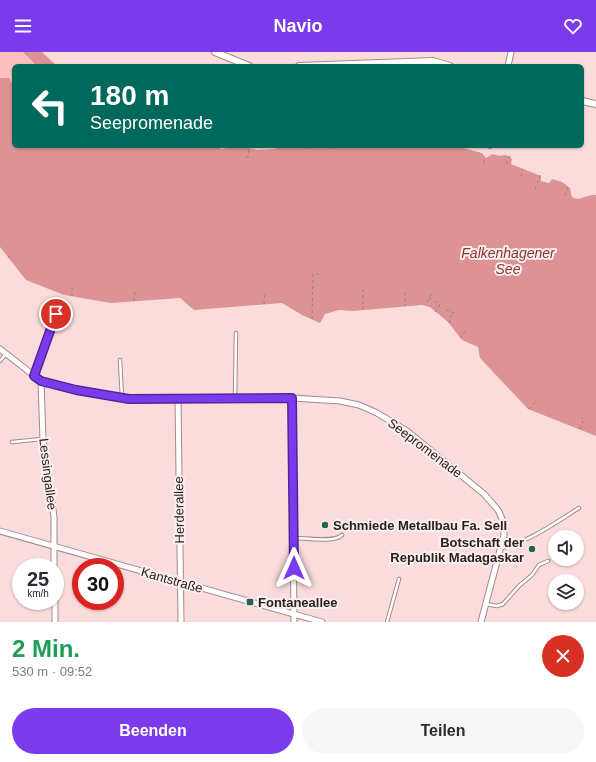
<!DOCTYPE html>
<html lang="de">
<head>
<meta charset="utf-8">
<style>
	body { margin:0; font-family:Helvetica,sans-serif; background:#f7f7f7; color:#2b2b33; height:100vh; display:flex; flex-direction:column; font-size:15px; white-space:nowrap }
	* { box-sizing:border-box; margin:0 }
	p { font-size:13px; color:#7c7c81 }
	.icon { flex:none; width:22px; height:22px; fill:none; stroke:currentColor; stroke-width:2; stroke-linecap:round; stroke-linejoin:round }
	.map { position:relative; height:570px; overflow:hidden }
	.panel { display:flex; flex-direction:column; background:#fff; flex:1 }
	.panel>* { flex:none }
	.hud { position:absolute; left:12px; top:12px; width:572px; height:84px; border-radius:6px; box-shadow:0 1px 3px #0004; background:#00695c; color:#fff; overflow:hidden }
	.fabs { position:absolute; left:548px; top:478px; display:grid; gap:8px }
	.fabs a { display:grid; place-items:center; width:36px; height:36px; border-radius:50%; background:#fff; box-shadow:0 1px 3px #0004; font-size:20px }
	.speed { position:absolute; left:12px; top:506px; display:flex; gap:8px; font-size:20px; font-weight:700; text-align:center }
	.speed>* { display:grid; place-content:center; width:52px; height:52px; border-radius:50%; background:#fff; box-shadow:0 1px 3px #0004; line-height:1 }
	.speed small { font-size:10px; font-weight:400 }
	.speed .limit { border:6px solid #d22; background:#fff; color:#111 }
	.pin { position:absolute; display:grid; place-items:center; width:34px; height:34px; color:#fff; margin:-17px; border:2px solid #fff; border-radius:50%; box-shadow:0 1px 4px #0007 }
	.me { position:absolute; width:44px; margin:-22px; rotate:0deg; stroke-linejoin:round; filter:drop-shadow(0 0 3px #0008) }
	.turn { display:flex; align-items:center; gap:14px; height:84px; padding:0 12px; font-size:18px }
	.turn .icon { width:52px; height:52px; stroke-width:2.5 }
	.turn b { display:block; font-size:28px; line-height:34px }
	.round { display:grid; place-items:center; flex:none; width:42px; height:42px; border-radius:21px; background:#f7f7f7 }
	.overview { display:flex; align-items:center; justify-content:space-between; height:68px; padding:0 12px }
	h1 { font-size:24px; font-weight:700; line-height:30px; color:#1e9e55 }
	.cta { display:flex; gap:8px; margin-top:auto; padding:8px 12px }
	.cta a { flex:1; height:46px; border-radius:24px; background:#7c3aed; color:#fff; font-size:16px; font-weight:700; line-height:46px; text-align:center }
	.cta a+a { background:#f7f7f7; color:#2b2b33 }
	header { display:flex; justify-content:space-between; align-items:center; height:52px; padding:0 12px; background:#7c3aed; color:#fff; font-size:18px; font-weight:700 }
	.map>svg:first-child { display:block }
</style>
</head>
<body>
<header><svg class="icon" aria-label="menu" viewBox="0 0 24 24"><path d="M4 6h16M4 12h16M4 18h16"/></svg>Navio<svg class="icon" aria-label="heart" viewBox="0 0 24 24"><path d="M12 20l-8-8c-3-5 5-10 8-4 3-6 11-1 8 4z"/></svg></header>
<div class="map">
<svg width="596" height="570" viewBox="0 0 596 570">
	<rect width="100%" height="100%" fill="#fbdcdc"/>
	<!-- green -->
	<path fill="#fac0bf" d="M0,0H23L37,14H14V31H12L9,26H0Z"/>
	<!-- water -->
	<path fill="#dd9293" d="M23,0H42L57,14H37Z
		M0,26H9L12,31H14V94H215L221,97L240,94L257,98L274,97L285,94H456L482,101L486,106L492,102L500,104C505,102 508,103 512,107L511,112L541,124V129L549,131L552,127L562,130L570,136L572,145C579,150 586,142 596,143V384L528,357L480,306L478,295L462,288L448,270L430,255L422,253L353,259L339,258L325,262L320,271L302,263L282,251L194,258L180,246L111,251L64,243L26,228L0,195Z"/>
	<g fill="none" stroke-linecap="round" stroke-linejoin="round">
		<defs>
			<path id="service" d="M490,95V94
				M120,308L122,346
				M0,309L6,302
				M34,323L60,252
				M235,346L236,281
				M12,390L42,387
				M294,486C305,486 335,491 342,483
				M501,496C529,490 555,471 579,456
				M101,515L104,509
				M486,552L497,554L503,552L519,534L532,523L539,513L548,509
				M387,570L399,527"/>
			<path id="minor" d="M508,14L511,0
				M0,297L41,329L76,338L129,347L292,346L340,349L359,353L377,361L407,379L484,442L498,458L504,471V483L481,570
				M41,329L43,387L54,465V515
				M292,346L294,570
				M178,347L181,570
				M0,479L322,570
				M55,547V570"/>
			<path id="tertiary" d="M215,0L249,14
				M299,14L433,9L450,14
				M582,49L596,52"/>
		</defs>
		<!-- service casing -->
		<use href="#service" stroke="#a58988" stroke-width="4.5"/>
		<!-- minor casing -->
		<use href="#minor" stroke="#a58988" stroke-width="7"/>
		<!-- tertiary casing -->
		<use href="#tertiary" stroke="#a58988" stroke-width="8"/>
		<!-- path -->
		<path stroke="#968181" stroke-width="1" stroke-dasharray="3 3" stroke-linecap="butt" d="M310,94L311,100
			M333,94V98
			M417,95V94
			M394,96V94
			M246,105H248L249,95
			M484,111L485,106
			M506,112L510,104
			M521,124L523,117
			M535,137L540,123
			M565,144L568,134
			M8,206L11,203
			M363,237V257
			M405,240V254
			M72,244V236
			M429,246L440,253
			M134,249L135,240
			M427,250L432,241
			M264,252L265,240
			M446,258L456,262
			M435,260L442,250
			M312,267L313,222H322
			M449,271L453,260
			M460,286L466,278
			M529,357L536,350
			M580,377L584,367L581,366"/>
		<!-- service -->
		<use href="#service" stroke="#fff" stroke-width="2.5"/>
		<!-- minor -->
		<use href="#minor" stroke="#fff" stroke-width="5"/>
		<!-- tertiary -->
		<use href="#tertiary" stroke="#fff" stroke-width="6"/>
	</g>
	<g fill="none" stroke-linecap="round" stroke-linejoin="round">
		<defs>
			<path id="route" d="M56,262L34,324L41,329L76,338L129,347L292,346L294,516"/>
		</defs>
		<!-- route casing -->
		<use href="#route" stroke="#51269a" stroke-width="10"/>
		<!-- route -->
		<use href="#route" stroke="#7c3aed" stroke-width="7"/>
	</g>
	<!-- markers -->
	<g fill="#276450" stroke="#fbefee" stroke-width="1.5">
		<circle cx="325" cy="473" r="4"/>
		<circle cx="532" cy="497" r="4"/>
		<rect x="246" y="546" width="8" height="8" rx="2"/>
	</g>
	<g text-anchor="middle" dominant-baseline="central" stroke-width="4" stroke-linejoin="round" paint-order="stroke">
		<!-- street labels -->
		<g font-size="13" fill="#2b2020" stroke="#fbefee">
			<text transform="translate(425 396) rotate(37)">Seepromenade</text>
			<text transform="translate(48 422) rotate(83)">Lessingallee</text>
			<text transform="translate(179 458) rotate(-91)">Herderallee</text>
			<text transform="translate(172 528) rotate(16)">Kantstraße</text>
		</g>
		<!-- poi labels -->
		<g font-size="13" font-weight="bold" fill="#2b2020" stroke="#fbefee" text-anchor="start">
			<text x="333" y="473">Schmiede Metallbau Fa. Sell</text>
			<text x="524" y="490" text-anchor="end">Botschaft der<tspan x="524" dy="15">Republik Madagaskar</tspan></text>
			<text x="258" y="550">Fontaneallee</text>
		</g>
		<!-- water labels -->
		<g font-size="14" font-style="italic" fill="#8b3139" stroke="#fbefee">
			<text x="508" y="201">Falkenhagener<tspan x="508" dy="16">See</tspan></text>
		</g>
	</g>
</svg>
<div class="fabs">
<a><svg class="icon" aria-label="sound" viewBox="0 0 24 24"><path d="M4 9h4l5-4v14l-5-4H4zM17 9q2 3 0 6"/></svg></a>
<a><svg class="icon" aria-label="layers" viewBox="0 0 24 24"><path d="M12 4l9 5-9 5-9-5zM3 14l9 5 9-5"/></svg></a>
</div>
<div class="speed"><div>25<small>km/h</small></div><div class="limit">30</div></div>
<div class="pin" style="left:56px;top:262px;background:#d93025"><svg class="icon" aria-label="arrive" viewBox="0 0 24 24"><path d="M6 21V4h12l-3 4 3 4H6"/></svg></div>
<svg class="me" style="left:294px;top:516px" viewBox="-20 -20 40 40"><path d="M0-17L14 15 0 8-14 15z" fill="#7c3aed" stroke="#fff" stroke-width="4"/></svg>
<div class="hud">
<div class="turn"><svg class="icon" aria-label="left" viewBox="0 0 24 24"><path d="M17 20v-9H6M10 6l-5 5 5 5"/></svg><div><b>180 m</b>Seepromenade</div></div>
</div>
</div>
<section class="panel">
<div class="overview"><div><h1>2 Min.</h1><p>530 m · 09:52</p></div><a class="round" style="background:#d93025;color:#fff"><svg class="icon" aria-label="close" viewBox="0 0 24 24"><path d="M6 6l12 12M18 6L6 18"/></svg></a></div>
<div class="cta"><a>Beenden</a><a>Teilen</a></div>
</section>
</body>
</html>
